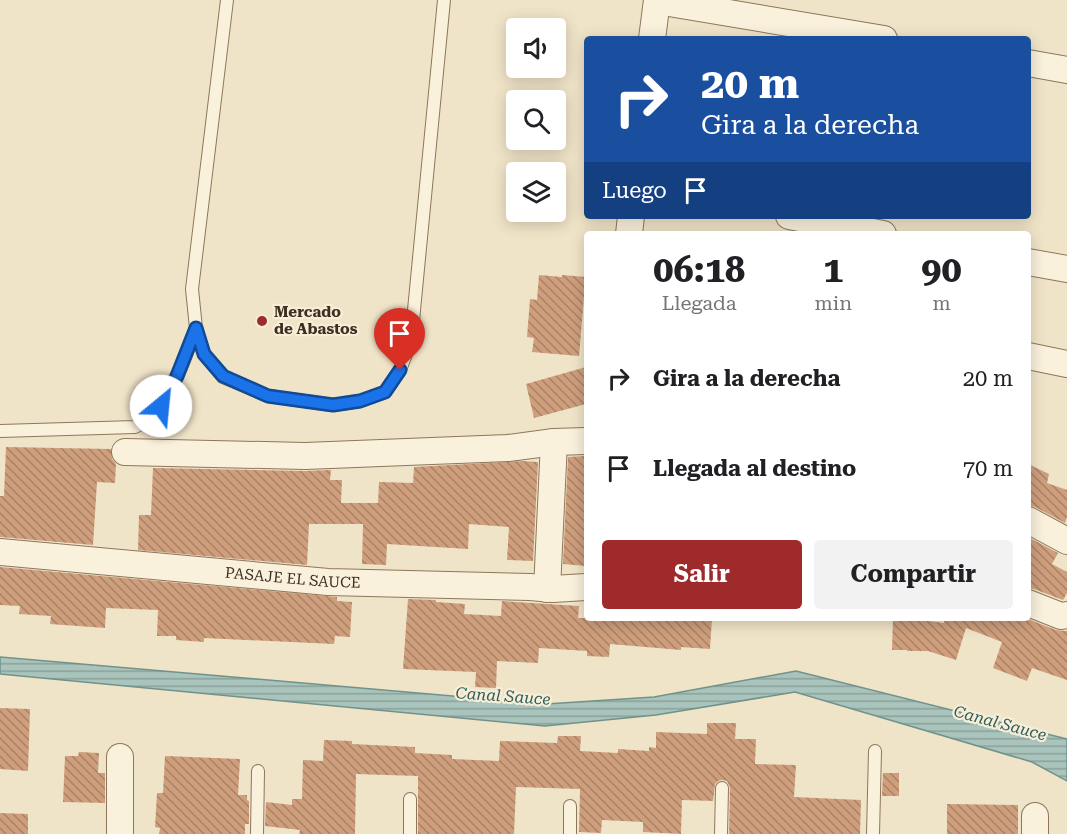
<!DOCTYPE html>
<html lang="es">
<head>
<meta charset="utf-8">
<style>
	body { margin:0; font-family:"Roboto Serif",serif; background:#f2f2f2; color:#202124; height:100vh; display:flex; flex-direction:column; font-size:22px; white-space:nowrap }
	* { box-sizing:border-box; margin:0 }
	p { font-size:20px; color:#757577 }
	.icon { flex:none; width:33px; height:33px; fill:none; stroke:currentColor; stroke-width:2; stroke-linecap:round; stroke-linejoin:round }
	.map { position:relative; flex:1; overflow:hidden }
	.side { position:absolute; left:584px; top:231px; width:447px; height:390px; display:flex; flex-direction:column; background:#fff; border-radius:6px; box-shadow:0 3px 15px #0003 }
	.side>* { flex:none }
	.top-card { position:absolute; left:584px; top:36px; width:447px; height:183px; border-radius:6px; box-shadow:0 3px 15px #0003; background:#1a4fa0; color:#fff; overflow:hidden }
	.tools { position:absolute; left:506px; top:18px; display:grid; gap:12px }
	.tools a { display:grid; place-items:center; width:60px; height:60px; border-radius:6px; background:#fff; box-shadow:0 3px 15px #0003; font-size:30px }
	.pin { position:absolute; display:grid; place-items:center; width:51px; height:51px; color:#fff; margin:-62px -26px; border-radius:50% 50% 50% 0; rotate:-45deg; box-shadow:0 0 6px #0007 }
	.pin .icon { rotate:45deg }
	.me { position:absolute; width:66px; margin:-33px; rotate:28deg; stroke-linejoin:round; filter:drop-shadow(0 0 4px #0008) }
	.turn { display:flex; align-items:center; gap:21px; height:126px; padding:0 18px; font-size:27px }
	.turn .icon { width:78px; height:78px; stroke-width:2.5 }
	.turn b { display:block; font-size:42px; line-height:51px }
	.then { display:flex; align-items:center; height:57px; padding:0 18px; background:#0003; gap:12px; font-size:22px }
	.eta { display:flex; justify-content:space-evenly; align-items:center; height:102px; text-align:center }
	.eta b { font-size:36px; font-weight:700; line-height:42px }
	.primary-button { display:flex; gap:12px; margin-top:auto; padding:12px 18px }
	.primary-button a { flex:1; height:69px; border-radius:6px; background:#9e2a2b; color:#fff; font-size:24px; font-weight:700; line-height:69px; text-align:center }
	.primary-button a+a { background:#f2f2f2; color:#202124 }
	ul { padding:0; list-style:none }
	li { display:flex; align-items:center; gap:18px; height:90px; padding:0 18px }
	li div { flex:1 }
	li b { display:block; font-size:22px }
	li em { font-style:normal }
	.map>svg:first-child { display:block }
</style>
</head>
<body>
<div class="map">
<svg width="1067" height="834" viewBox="0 0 1067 834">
	<defs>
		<pattern id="water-rules" width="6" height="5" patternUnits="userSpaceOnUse" patternTransform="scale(1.5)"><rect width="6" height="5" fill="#a9c4bc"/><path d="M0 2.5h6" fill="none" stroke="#8ba098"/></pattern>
		<pattern id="building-back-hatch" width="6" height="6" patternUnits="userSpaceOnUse" patternTransform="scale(1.5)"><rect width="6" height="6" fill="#cf9f7d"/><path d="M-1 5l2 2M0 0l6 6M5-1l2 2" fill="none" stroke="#a98266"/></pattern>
	</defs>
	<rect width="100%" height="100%" fill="#f0e4c8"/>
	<!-- water -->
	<path fill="url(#water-rules)" stroke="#6f938a" stroke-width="1.5" d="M0,657L546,704L654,697L796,671L1067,739V781L1032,762L795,692L656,715L545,726L0,674Z"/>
	<!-- building -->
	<path fill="url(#building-back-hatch)" d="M539,275L562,277V275L586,277V297H584L579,356L532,352L534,338L527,337L530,299L537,300Z
		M586,367V404L534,418L526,384Z
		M6,447L111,449L112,459L116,464L115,483L97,482L93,545L0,537V496H4Z
		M585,456L586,486V566L563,564L568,457Z
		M522,461L538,462L533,561L507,560L509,527L469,524L468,549L387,544L386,565L362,564L363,524H309L307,565L138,550L139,515H151L153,468L305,471L331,470L330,480H342L341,503H378L379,482L413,483L414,467Z
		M1028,464L1049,474L1047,483L1067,490V517L1065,523L1035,507L1028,505Z
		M1028,537L1058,553L1052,564L1067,572V593L1063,600L1034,589L1028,588Z
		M0,567L337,597V601L352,602L350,637L335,636L334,644L204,638V642L176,640V636H157L158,610L106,608L105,628L50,624L51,616L19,614L20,606L0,605Z
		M408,599L436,600V602L465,604L464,614L501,616L502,601L579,606L578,618H622L661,621V618H712L710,649L681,647V650L610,644L609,657L587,656V651L539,648L538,663L497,661L496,688L475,687L476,672L403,669Z
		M893,618H908L944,623V618H1025L1056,630L1065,631H1067V680L1032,668L1027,681L993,668L1002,642L966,628L956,660L928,651H907V650H892Z
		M0,708L30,709L28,771L0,769Z
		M707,723H736L735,739H756L755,764L796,765L794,797L861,800L860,834H729L730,788L727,781L722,780L718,781L715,784L713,801L682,800L681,834L643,832V822L602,820L601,833L579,832L580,789L516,787L514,834H418V776L356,774L355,834H299L300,830L265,826L266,802L292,805V799H302L303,760L323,761L324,740L352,741V744L415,747V753L452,755V759L499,761L500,741L557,743L558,736H581L580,751L618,753V749L649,751V747L656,748V732L707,734Z
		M79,752L99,753L98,773H105V803L63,802L65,756H78Z
		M165,756L240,759L238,795H247V800L249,801V824H245V834H159L160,828L155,827L157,793H163Z
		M883,773H899V796H882Z
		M947,804L1018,805V834H947Z
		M0,813L28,814V834H0Z"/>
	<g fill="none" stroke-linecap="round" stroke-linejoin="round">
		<defs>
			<path id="service" d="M227,0L192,289L196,328L204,354L223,377L268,396L333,405L360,401L385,392L400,370L411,341L444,0
				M0,431L135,427C140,424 147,422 151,418C172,398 186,355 196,328
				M257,834L258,771
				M410,834V799
				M570,834V806
				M721,834L722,788
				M873,834L875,751"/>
			<g id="minor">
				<path d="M657,1L884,39"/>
				<path d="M652,39L657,0"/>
				<path d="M1028,63L1067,70"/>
				<path d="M789,216L883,234"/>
				<path d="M629,234L631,216"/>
				<path d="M1028,262L1067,269"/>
				<path d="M1028,356L1067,364"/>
				<path d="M125,452L305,456L508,448L554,442L586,441"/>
				<path d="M1028,520L1067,541"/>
				<path id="s1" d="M0,552L328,582L530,587L553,589L586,587"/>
				<path d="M547,589L554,442"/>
				<path d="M1028,603L1061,616L1067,615"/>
				<path d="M120,757V834"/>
				<path d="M1035,834V816"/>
			</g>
		</defs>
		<!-- service casing -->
		<use href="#service" stroke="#8d765c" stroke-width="14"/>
		<!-- minor casing -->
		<use href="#minor" stroke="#8d765c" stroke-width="28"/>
		<!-- service -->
		<use href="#service" stroke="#faf1dc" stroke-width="12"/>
		<!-- minor -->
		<use href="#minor" stroke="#faf1dc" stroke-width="26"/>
	</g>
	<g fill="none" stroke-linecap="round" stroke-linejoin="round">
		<defs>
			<path id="route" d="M161,406L177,376L196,328L204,354L223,376L268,396L333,405L360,401L385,392L400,370"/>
		</defs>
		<!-- route casing -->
		<use href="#route" stroke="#114b97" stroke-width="15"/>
		<!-- route -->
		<use href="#route" stroke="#1a73e8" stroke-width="10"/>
	</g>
	<!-- markers -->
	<circle fill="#9e2a2b" stroke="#f7eed8" stroke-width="2" cx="262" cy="321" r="6"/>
	<g text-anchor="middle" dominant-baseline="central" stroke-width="4.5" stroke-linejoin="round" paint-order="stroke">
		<!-- poi labels -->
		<g font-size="15" font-weight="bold" fill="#3d2e20" stroke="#f7eed8" text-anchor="start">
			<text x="274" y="312">Mercado<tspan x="274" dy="17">de Abastos</tspan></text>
		</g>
		<!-- street labels -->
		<g font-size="15" fill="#3d2e20" stroke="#f7eed8">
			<text stroke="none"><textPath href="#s1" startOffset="294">PASAJE EL SAUCE</textPath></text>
		</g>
		<!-- water labels -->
		<g font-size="16" font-style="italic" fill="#2f5d5a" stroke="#f7eed8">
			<text transform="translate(503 696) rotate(4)">Canal Sauce</text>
			<text transform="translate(1000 723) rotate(15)">Canal Sauce</text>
		</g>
	</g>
</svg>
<div class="tools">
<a><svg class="icon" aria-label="sound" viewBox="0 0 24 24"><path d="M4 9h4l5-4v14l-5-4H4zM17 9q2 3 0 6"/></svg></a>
<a><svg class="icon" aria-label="search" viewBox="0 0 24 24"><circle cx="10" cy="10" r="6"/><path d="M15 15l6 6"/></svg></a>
<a><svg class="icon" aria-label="layers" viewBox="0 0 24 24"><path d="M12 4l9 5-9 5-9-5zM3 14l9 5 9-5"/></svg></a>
</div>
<div class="pin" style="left:400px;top:370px;background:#d93025"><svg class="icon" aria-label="arrive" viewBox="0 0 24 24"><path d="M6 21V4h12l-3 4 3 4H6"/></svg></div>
<svg class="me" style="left:161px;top:406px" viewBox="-20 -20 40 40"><circle r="19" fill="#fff"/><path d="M0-13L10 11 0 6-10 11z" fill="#1a73e8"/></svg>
<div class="top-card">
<div class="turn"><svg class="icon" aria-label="right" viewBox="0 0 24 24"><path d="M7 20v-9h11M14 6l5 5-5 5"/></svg><div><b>20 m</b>Gira a la derecha</div></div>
<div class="then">Luego<svg class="icon" aria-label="arrive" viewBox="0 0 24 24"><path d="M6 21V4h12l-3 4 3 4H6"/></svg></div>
</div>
<section class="side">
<div class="eta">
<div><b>06:18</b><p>Llegada</p></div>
<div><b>1</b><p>min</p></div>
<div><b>90</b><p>m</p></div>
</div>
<ul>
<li><svg class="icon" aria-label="right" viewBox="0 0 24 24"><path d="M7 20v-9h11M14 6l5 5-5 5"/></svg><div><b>Gira a la derecha</b></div><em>20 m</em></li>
<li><svg class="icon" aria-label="arrive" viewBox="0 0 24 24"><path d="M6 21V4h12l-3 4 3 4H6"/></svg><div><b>Llegada al destino</b></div><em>70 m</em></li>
</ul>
<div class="primary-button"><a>Salir</a><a>Compartir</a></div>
</section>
</div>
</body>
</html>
